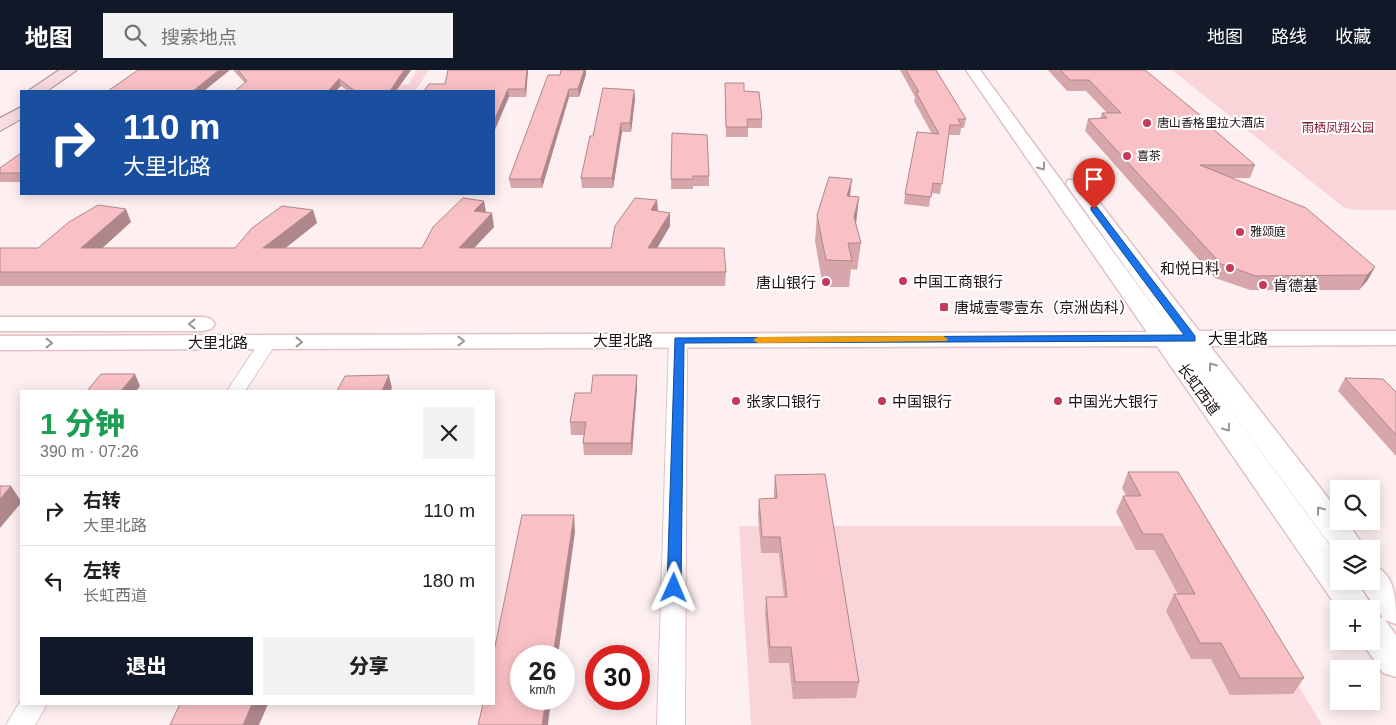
<!DOCTYPE html>
<html lang="zh">
<head>
<meta charset="utf-8">
<style>
	body { margin:0; font-family:Arial,"Noto Sans SC",sans-serif; background:#f2f2f2; color:#202124; height:100vh; display:flex; flex-direction:column; font-size:19px; white-space:nowrap }
	* { box-sizing:border-box; margin:0 }
	p { font-size:16px; color:#757577 }
	.icon { flex:none; width:28px; height:28px; fill:none; stroke:currentColor; stroke-width:2; stroke-linecap:round; stroke-linejoin:round }
	.map { position:relative; flex:1; overflow:hidden }
	.sheet { position:absolute; left:20px; top:320px; width:475px; height:315px; display:flex; flex-direction:column; background:#fff; border-radius:0px; box-shadow:0 2px 12px #0003 }
	.sheet>* { flex:none }
	.guide { position:absolute; left:20px; top:20px; width:475px; height:105px; border-radius:0px; box-shadow:0 2px 12px #0003; background:#1a4fa0; color:#fff; overflow:hidden }
	.buttons { position:absolute; left:1330px; top:410px; display:grid; gap:10px }
	.buttons a { display:grid; place-items:center; width:50px; height:50px; border-radius:0px; background:#fff; box-shadow:0 2px 12px #0003; font-size:25px }
	.speed { position:absolute; left:510px; top:575px; display:flex; gap:10px; font-size:25px; font-weight:700; text-align:center }
	.speed>* { display:grid; place-content:center; width:65px; height:65px; border-radius:50%; background:#fff; box-shadow:0 2px 12px #0003; line-height:1 }
	.speed small { font-size:12px; font-weight:400 }
	.speed .limit { border:8px solid #d22; background:#fff; color:#111 }
	.pin { position:absolute; display:grid; place-items:center; width:42px; height:42px; color:#fff; margin:-51px -21px; border-radius:50% 50% 50% 0; rotate:-45deg; box-shadow:0 0 5px #0007 }
	.pin .icon { rotate:45deg }
	.me { position:absolute; width:55px; margin:-28px; rotate:1deg; stroke-linejoin:round; filter:drop-shadow(0 0 4px #0008) }
	.turn { display:flex; align-items:center; gap:18px; height:105px; padding:0 20px; font-size:22px }
	.turn .icon { width:65px; height:65px; stroke-width:2.5 }
	.turn b { display:block; font-size:35px; line-height:42px }
	.round { display:grid; place-items:center; flex:none; width:52px; height:52px; border-radius:0px; background:#f2f2f2 }
	.overview { display:flex; align-items:center; justify-content:space-between; height:85px; padding:0 20px }
	h1 { font-size:30px; font-weight:800; line-height:38px; color:#1e9e55 }
	.primary-button { display:flex; gap:10px; margin-top:auto; padding:10px 20px }
	.primary-button a { flex:1; height:58px; border-radius:0px; background:#111827; color:#fff; font-size:20px; font-weight:800; line-height:58px; text-align:center }
	.primary-button a+a { background:#f2f2f2; color:#202124 }
	ul { padding:0; list-style:none }
	li { display:flex; align-items:center; gap:15px; height:70px; padding:0 20px; border-top:1px solid #e0e0e0 }
	li div { flex:1 }
	li b { display:block; font-size:19px }
	li em { font-style:normal }
	header { display:flex; align-items:center; gap:30px; box-sizing:border-box; height:70px; padding:0 25px; background:#111827; color:#fff }
	header strong { font-size:24px }
	nav { display:flex; gap:28px; margin-inline-start:auto; font-size:18px }
	.search { width:350px; height:45px; background:#f2f2f2; display:flex; align-items:center; gap:12px; box-sizing:border-box; padding:0 18px; border-radius:0px; color:#757577; font-size:19px }
	.map>svg:first-child { display:block }
</style>
</head>
<body>
<header>
<strong>地图</strong>
<div class="search"><svg class="icon" aria-label="search" viewBox="0 0 24 24"><circle cx="10" cy="10" r="6"/><path d="M15 15l6 6"/></svg>搜索地点</div>
<nav><a>地图</a><a>路线</a><a>收藏</a></nav>
</header>
<div class="map">
<svg width="1396" height="655" viewBox="0 0 1396 655">
	<rect width="100%" height="100%" fill="#fef0f1"/>
	<!-- green -->
	<path fill="#f9d4d8" d="M417,0H429L415,21H365L409,14Z
		M1172,0H1396V140H1355L1343,137Z
		M739,456H1202L1322,655H751Z"/>
	<g fill="none" stroke-linecap="round" stroke-linejoin="round">
		<defs>
			<path id="minor" d="M678,265L684,266L687,270L685,655H657L669,270L672,266Z
				M268,267L274,268L277,272L245,321H227L262,268Z
				M21,630V634H47L35,655H6Z"/>
			<path id="secondary" d="M966,0H980L1172,262L1066,114L1068,110H1082L1199,261H1396V275L1210,276L1339,442V451H1346L1366,479H1339V487L1183,276L1339,488V511H1356L1374,539L1371,544L1383,548L1357,511H1371V494C1396,504 1396,528 1396,554L1385,550L1396,565V607L1383,603L1361,571H1371V539L1339,540L1157,276L0,280V266L1147,262Z
				M0,247H203L211,249L215,254L211,259L203,261H0Z"/>
			<path id="primary" d="M59,0H77L47,21H28Z
				M21,37V49L0,61V48Z"/>
		</defs>
		<!-- minor casing -->
		<use href="#minor" stroke="#e2c1c4" stroke-width="2"/>
		<!-- secondary casing -->
		<use href="#secondary" stroke="#e2c1c4" stroke-width="3"/>
		<!-- primary casing -->
		<use href="#primary" stroke="#a98689" stroke-width="2"/>
		<!-- minor -->
		<use href="#minor" fill="#fff" fill-rule="evenodd"/>
		<!-- secondary -->
		<use href="#secondary" fill="#fff" fill-rule="evenodd"/>
		<!-- primary -->
		<use href="#primary" fill="#f8dcdf" fill-rule="evenodd"/>
	</g>
	<!-- wall -->
	<path fill="#d6a6aa" d="M233,0H411L396,21H348L341,16L245,13Z
		M528,0L526,27H509L445,14Z
		M900,0H936L966,49L964,58H961L960,65H949L940,124L931,123L929,137L904,134L905,124L932,64L914,31L915,27Z
		M1048,0H1145L1201,46V49L1255,95L1250,108H1232L1375,197L1367,211L1359,220H1250L1215,208L1085,61L1088,49H1100L1102,43H1107L1086,21H1067Z
		M586,4L579,27H569L542,118H511L509,109L560,5Z
		M725,13L744,21L762,49V58H748V67H726Z
		M634,20L635,29L631,62H622L613,118H582L581,108L593,66Z
		M672,63L709,106V116H693V119H671Z
		M21,83V112H0V103Z
		M850,126L859,127L856,155L861,173L857,200L851,199L849,217H823L815,171L817,145Z
		M657,130L658,141L670,156L657,178L726,202L725,216H0V178H38L131,152L102,178H235L313,140L317,153L285,178H422L484,131L486,142L494,157L474,178H611Z
		M637,305V317L632,385H584L583,373L584,365H571L570,352L591,323Z
		M1345,308L1396,322V386L1338,321Z
		M1128,402L1304,608L1293,624L1230,625L1211,589H1191L1166,541L1174,524H1178L1154,480H1136L1116,442L1123,426H1126L1122,418Z
		M775,405L859,612L856,628L793,629L789,593H769L765,544L766,527H784L779,483H761L758,445L759,429L774,428V421Z"/>
	<!-- shaded-wall -->
	<path fill="#ae878b" d="M219,0H230L204,21H193Z
		M404,0H411L396,21H390Z
		M527,0H528L526,27L525,19Z
		M584,0H586V4L579,27L578,19Z
		M339,9L341,16L336,21H328Z
		M508,19L509,27L494,62V51Z
		M569,19V27L542,118L541,109Z
		M634,20L635,29L631,62L630,53Z
		M621,53L622,62L613,118L612,108Z
		M852,109L849,134L847,126Z
		M859,127L856,152L851,173L854,147Z
		M657,130L658,144L651,140Z
		M484,131L486,144L474,141Z
		M126,139L131,152L87,192L81,178Z
		M313,140L317,153L268,192L263,178Z
		M492,143L494,157L461,192L459,178Z
		M670,143V156L649,192L648,178Z
		M1375,197L1367,211L1359,220L1367,205Z
		M135,304L140,316L136,321H121Z
		M389,305L392,318L390,321H382Z
		M637,305V317L632,385L631,373Z
		M11,416L21,431V433L0,458V429Z
		M574,445L575,462L558,586H553Z
		M546,629H551L548,655H542Z
		M252,634H268L259,655H243Z"/>
	<!-- building -->
	<path fill="#f9c1c6" stroke="#ae878b" d="M138,0H219L193,21H108Z
		M238,0H404L390,21H355L339,9L328,21H235L247,11Z
		M448,0H527L525,19H508L494,51V21H424L429,14H445Z
		M561,0H584L578,19H569L541,109H509L548,5H560Z
		M906,0H936L966,49H958L961,55H950L942,114L933,113L931,127L905,124L917,62L939,64L916,22H919Z
		M1060,0H1145L1201,46H1198L1255,95H1200L1306,138L1375,197L1367,205L1256,206L1221,194L1088,49L1107,48L1102,43H1121L1089,10H1070Z
		M725,13H744V21L759,22L762,49H747L748,57H726Z
		M603,18L634,20L630,53H621L612,108H581L590,66H593Z
		M672,63L707,65L709,106H693V109H671Z
		M21,83V103H0V98Z
		M829,107L852,109L847,126L859,127L854,147L861,173H848L852,191L826,190L817,145Z
		M463,128L484,131L474,141L492,143L459,178H611L615,156L635,128L657,130L651,140L670,143L648,178H724L726,202H0V178H38L69,152L98,135L126,139L81,178H235L252,158L282,136L313,140L263,178H422L433,157Z
		M101,304H135L121,321H87Z
		M389,305L382,321H337L345,306Z
		M593,305H637L631,373H583L586,352H570L575,323H591Z
		M1345,308L1383,309L1396,322V365Z
		M1128,402H1178L1304,608H1240L1221,573H1200L1174,524H1195L1162,464H1143L1123,426H1141Z
		M825,404L859,612H795L791,577H770L766,527H787L780,467H762L759,429L777,428L775,405Z
		M0,416H11L0,429Z
		M522,445H574L553,586H521V629H546L542,655H478L483,634H494V581Z
		M180,634H252L243,655H170Z"/>
	<!-- one-way arrows -->
	<defs><path id="oneway-chevron" d="M-2-3.5L2.5 0L-2 3.5" fill="none" stroke-width="1.6" stroke-linecap="round" stroke-linejoin="round" transform="scale(1.25)"/></defs>
	<g stroke="#9a9495">
		<use href="#oneway-chevron" transform="translate(1042 97) rotate(55)"/>
		<use href="#oneway-chevron" transform="translate(192 254) rotate(180)"/>
		<use href="#oneway-chevron" transform="translate(461 271)"/>
		<use href="#oneway-chevron" transform="translate(299 272)"/>
		<use href="#oneway-chevron" transform="translate(49 273)"/>
		<use href="#oneway-chevron" transform="translate(1212 296) rotate(-127)"/>
		<use href="#oneway-chevron" transform="translate(1227 358) rotate(54)"/>
		<use href="#oneway-chevron" transform="translate(1320 440) rotate(-127)"/>
	</g>
	<!-- route -->
	<path fill="#1a73e8" stroke="#114b97" d="M1091,137H1097L1195,266V271L684,273L681,518L679,522H669L667,518L675,268L1184,265L1091,140Z"/>
	<!-- slow -->
	<path fill="#f59e0b" d="M943,266L948,269L946,271L758,273L753,270L758,267Z"/>
	<!-- markers -->
	<g fill="#c8385a" stroke="#fff" stroke-width="2">
		<circle cx="1147" cy="53" r="5"/>
		<circle cx="1127" cy="86" r="5"/>
		<circle cx="1240" cy="162" r="5"/>
		<circle cx="1230" cy="198" r="5"/>
		<circle cx="903" cy="211" r="5"/>
		<circle cx="826" cy="212" r="5"/>
		<circle cx="1263" cy="215" r="5"/>
		<rect x="939" y="232" width="10" height="10" rx="2.5"/>
		<circle cx="736" cy="331" r="5"/>
		<circle cx="882" cy="331" r="5"/>
		<circle cx="1058" cy="331" r="5"/>
	</g>
	<g text-anchor="middle" dominant-baseline="central" stroke-width="4" stroke-linejoin="round" paint-order="stroke">
		<!-- far-poi labels -->
		<g font-size="12" fill="#1e1213" stroke="#fff" text-anchor="start">
			<text x="1157" y="53">唐山香格里拉大酒店</text>
			<text x="1137" y="86">喜茶</text>
			<text x="1250" y="162">雅颂庭</text>
		</g>
		<!-- far-park labels -->
		<g font-size="12" fill="#841d37" stroke="#fff">
			<text x="1338" y="58">雨栖凤翔公园</text>
		</g>
		<!-- poi labels -->
		<g font-size="15" fill="#1e1213" stroke="#fff" text-anchor="start">
			<text x="1220" y="198" text-anchor="end">和悦日料</text>
			<text x="913" y="211">中国工商银行</text>
			<text x="816" y="212" text-anchor="end">唐山银行</text>
			<text x="1273" y="215">肯德基</text>
			<text x="954" y="237">唐城壹零壹东（京洲齿科）</text>
			<text x="746" y="331">张家口银行</text>
			<text x="892" y="331">中国银行</text>
			<text x="1068" y="331">中国光大银行</text>
		</g>
		<!-- street labels -->
		<g font-size="15" fill="#1e1213" stroke="#fff">
			<text x="1238" y="268">大里北路</text>
			<text x="623" y="270">大里北路</text>
			<text x="218" y="272">大里北路</text>
			<text transform="translate(1199 319) rotate(54)">长虹西道</text>
		</g>
	</g>
</svg>
<div class="buttons">
<a><svg class="icon" aria-label="search" viewBox="0 0 24 24"><circle cx="10" cy="10" r="6"/><path d="M15 15l6 6"/></svg></a>
<a><svg class="icon" aria-label="layers" viewBox="0 0 24 24"><path d="M12 4l9 5-9 5-9-5zM3 14l9 5 9-5"/></svg></a>
<a>+</a>
<a>−</a>
</div>
<div class="speed"><div>26<small>km/h</small></div><div class="limit">30</div></div>
<div class="pin" style="left:1094px;top:139px;background:#d93025"><svg class="icon" aria-label="arrive" viewBox="0 0 24 24"><path d="M6 21V4h12l-3 4 3 4H6"/></svg></div>
<svg class="me" style="left:674px;top:518px" viewBox="-20 -20 40 40"><path d="M0-17L14 15 0 8-14 15z" fill="#1a73e8" stroke="#fff" stroke-width="4"/></svg>
<div class="guide">
<div class="turn"><svg class="icon" aria-label="right" viewBox="0 0 24 24"><path d="M7 20v-9h11M14 6l5 5-5 5"/></svg><div><b>110 m</b>大里北路</div></div>
</div>
<section class="sheet">
<div class="overview"><div><h1>1 分钟</h1><p>390 m · 07:26</p></div><a class="round"><svg class="icon" aria-label="close" viewBox="0 0 24 24"><path d="M6 6l12 12M18 6L6 18"/></svg></a></div>
<ul>
<li><svg class="icon" aria-label="right" viewBox="0 0 24 24"><path d="M7 20v-9h11M14 6l5 5-5 5"/></svg><div><b>右转</b><p>大里北路</p></div><em>110 m</em></li>
<li><svg class="icon" aria-label="left" viewBox="0 0 24 24"><path d="M17 20v-9H6M10 6l-5 5 5 5"/></svg><div><b>左转</b><p>长虹西道</p></div><em>180 m</em></li>
</ul>
<div class="primary-button"><a>退出</a><a>分享</a></div>
</section>
</div>
</body>
</html>
